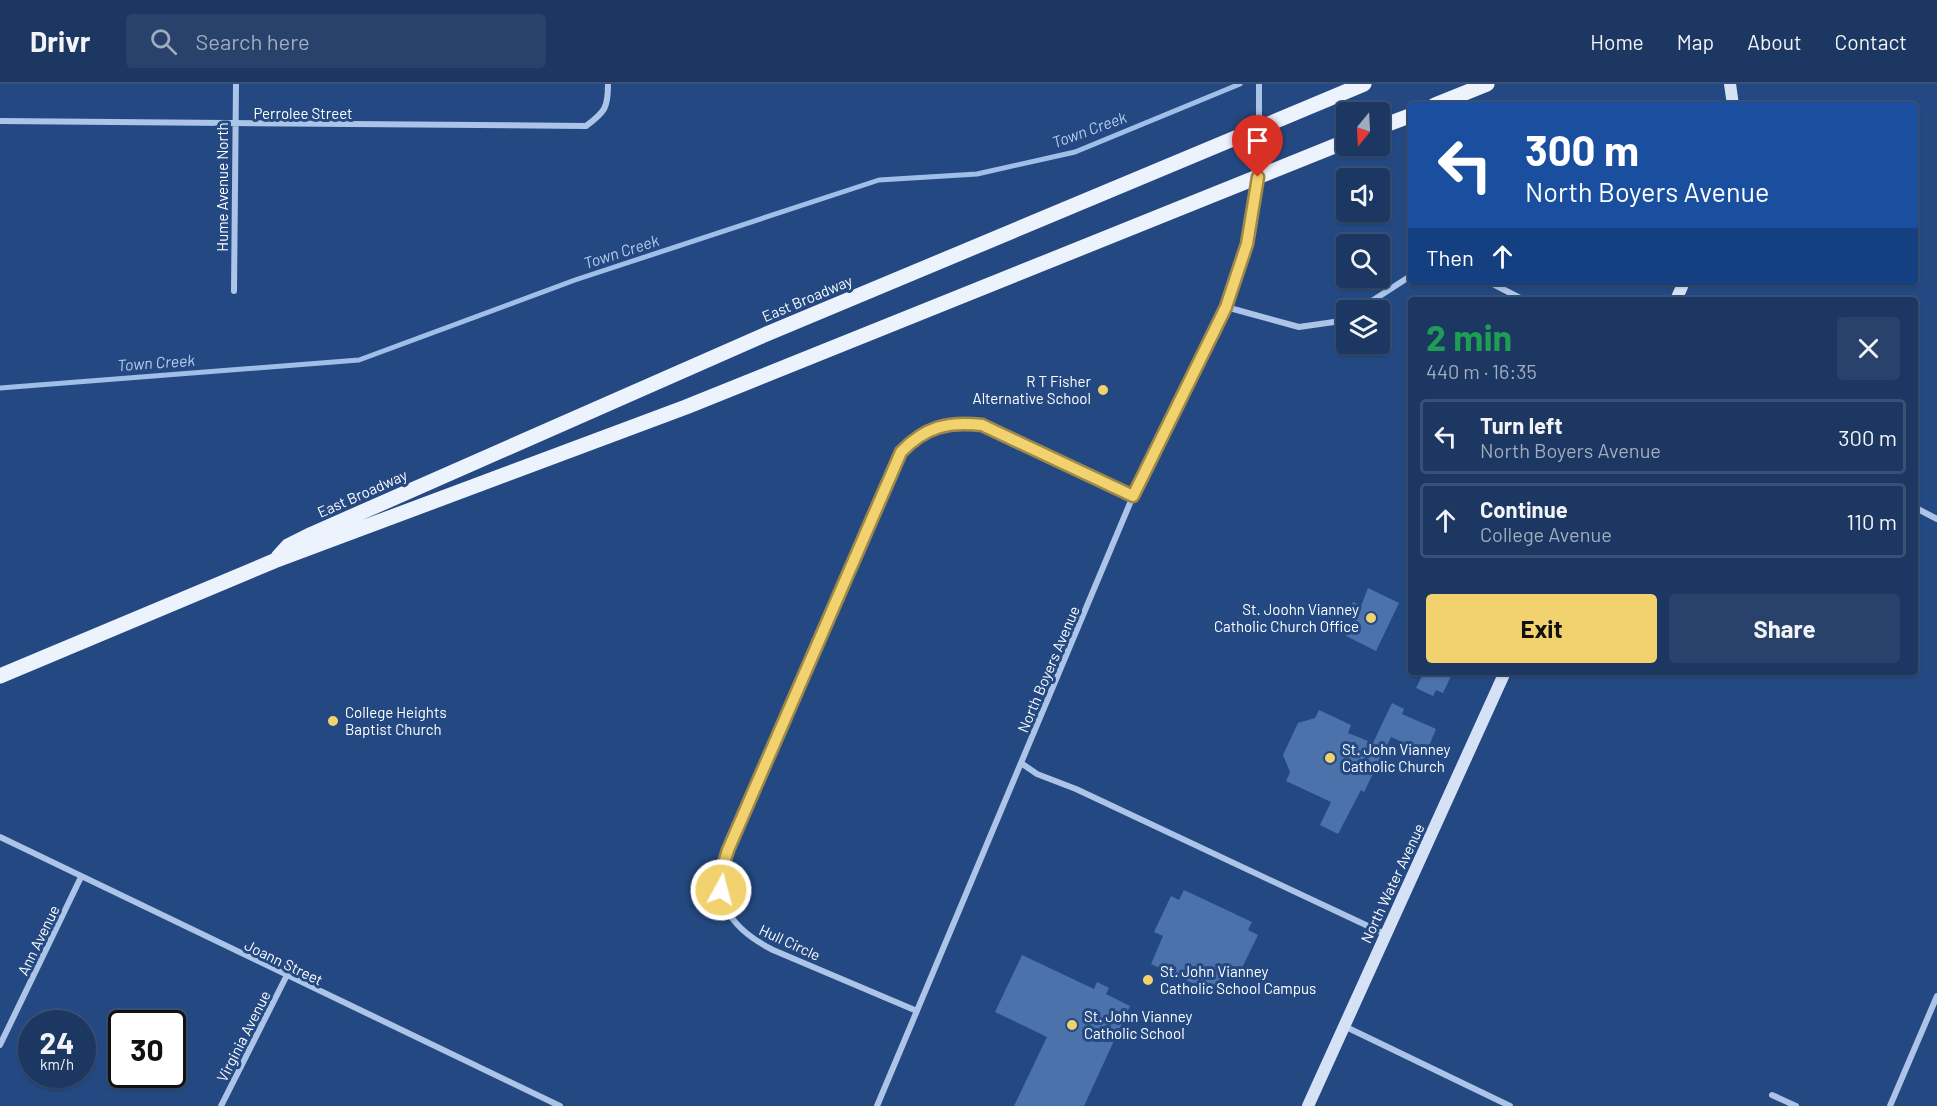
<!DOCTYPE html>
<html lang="en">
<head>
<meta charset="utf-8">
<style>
	body { margin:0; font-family:Barlow,sans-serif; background:#28426b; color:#f1f3f6; height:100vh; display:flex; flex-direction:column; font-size:22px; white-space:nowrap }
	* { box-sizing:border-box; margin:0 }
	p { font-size:20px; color:#a0acbe }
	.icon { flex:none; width:33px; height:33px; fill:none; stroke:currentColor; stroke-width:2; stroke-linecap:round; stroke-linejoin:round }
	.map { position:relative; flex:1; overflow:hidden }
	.panel { position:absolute; left:1408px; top:213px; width:510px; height:378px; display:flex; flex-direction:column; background:#1b3762; border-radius:6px; box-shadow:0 2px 4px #0004,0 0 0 2px #395177 }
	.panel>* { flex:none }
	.guide { position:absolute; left:1408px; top:18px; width:510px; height:183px; border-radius:6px; box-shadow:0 2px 4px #0004,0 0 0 2px #395177; background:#1a4fa0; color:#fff; overflow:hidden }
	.needle { width:39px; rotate:198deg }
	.controls { position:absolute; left:1336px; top:18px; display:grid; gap:12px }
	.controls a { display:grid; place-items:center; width:54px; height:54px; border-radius:6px; background:#1b3762; box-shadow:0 2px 4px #0004,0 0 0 2px #395177; font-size:30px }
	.speed { position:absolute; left:18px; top:926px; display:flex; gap:12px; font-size:30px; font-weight:700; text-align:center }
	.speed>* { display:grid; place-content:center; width:78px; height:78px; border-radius:50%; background:#1b3762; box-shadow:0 2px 4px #0004,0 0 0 2px #395177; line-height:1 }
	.speed small { font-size:15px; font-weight:400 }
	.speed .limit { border:3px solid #111; border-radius:9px; background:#fff; color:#111 }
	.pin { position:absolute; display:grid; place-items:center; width:51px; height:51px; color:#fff; margin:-62px -26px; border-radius:50% 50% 50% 0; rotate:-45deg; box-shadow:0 0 6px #0007 }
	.pin .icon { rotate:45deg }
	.me { position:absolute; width:66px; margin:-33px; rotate:7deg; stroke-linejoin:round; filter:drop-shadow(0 0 4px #0008) }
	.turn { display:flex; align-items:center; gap:21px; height:126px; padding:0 18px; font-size:27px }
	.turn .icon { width:78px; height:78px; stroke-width:2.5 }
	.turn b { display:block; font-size:42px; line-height:51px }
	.then { display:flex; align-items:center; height:57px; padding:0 18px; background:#0003; gap:12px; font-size:22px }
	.round { display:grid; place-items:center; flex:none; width:63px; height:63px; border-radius:6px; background:#28426b }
	.headline { display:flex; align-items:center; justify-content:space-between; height:102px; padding:0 18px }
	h1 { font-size:36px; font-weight:700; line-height:45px; color:#1e9e55 }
	.button { display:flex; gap:12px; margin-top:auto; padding:12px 18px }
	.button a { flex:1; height:69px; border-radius:6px; background:#f2d26f; color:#111; font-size:24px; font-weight:700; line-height:69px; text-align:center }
	.button a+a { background:#28426b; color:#f1f3f6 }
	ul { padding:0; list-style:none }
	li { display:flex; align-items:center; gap:18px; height:75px; margin:0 12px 9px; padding:0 6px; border:3px solid #395177; border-radius:6px }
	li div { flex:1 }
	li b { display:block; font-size:22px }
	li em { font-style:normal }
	header { display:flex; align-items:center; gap:36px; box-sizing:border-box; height:84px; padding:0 30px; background:#1b3762; border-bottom:2px solid #395177 }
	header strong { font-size:28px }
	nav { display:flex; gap:33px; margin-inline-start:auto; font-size:21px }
	.search { width:420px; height:54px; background:#28426b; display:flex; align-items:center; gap:15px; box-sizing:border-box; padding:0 21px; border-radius:6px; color:#a0acbe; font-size:22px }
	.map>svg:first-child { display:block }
</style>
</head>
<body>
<header>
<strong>Drivr</strong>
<div class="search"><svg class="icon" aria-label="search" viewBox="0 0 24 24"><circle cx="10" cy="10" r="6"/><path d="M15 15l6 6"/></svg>Search here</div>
<nav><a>Home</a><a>Map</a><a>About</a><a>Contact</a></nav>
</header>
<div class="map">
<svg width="1937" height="1022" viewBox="0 0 1937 1022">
	<rect width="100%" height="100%" fill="#244982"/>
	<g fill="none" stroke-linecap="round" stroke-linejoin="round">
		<!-- stream -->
		<path stroke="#9fbee8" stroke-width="5" d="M0,304L359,276L575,196L879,96L977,90L1075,68L1240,0"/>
	</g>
	<!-- building -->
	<path fill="#4c72ab" d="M1368,504L1399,519L1376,567L1346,552L1353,536L1346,532L1353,518L1361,522Z
		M1424,588H1453L1443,609L1436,606L1433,612L1416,604Z
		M1392,619L1404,625L1402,630L1436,645L1426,669L1391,653L1364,708L1361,706L1338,750L1320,741L1331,718L1286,697L1290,688L1283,671L1298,639L1315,634L1319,626L1351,641L1348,649L1373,659Z
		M1184,806L1252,838L1248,846L1258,851L1239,890L1228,885L1216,910L1151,880L1163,852L1154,848L1171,812L1179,816Z
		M1022,871L1094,905L1097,898L1109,904L1106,910L1130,922L1084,1022H1014L1047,953L995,928Z"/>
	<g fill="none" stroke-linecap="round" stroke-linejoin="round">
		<!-- minor -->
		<path stroke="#abc4e7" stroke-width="6" d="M0,37L586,42C605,28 608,24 608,0
			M1489,198L1524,216
			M234,207L236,0
			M1226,223L1299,243L1341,237L1347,233
			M1358,226L1412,191
			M1916,424L1937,435
			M1021,679L1037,690L1076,705L1385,850
			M0,753L560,1022
			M917,927L773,866C728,843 712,817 728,766L891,389C912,348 936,336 982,341L1133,412
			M1344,942L1510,1022
			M0,961L81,793
			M1772,1011L1796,1022
			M221,1022L286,893
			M877,1022L1133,412L1226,223L1247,161L1259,93V0
			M1890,1022L1937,912"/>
		<!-- secondary -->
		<path stroke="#d5e2f6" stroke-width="12" d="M1730,0L1733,21
			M1676,216L1684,198
			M1308,1022L1505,588"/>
		<!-- primary -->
		<path stroke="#edf3fd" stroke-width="15" d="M1435,21L1487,0
			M1380,43L1412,31
			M278,473L288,462L312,450L762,252L1364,0
			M0,592L274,477L686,323L1347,57"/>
	</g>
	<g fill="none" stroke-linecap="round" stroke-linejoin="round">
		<defs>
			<path id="route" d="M721,806L722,786L728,766L901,368C925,343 948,337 982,341L1133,412L1226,223L1247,160L1258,93"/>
		</defs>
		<!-- route casing -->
		<use href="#route" stroke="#9d8848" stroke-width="15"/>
		<!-- route -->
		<use href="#route" stroke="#f2d26f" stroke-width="10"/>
	</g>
	<!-- markers -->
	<g fill="#f2d26f" stroke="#244982" stroke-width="2">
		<circle cx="1103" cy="306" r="6"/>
		<circle cx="1371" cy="534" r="6"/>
		<circle cx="333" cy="637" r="6"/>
		<circle cx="1330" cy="674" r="6"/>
		<circle cx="1148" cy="896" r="6"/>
		<circle cx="1072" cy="941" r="6"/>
	</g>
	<g text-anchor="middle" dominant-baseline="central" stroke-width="6" stroke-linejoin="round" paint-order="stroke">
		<!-- street labels -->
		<g font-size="15" fill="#fff" stroke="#244982">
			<text x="303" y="29">Perrolee Street</text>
			<text transform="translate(222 103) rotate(-90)">Hume Avenue North</text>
			<text transform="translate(807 214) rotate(-23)">East Broadway</text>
			<text transform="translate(362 409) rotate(-24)">East Broadway</text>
			<text transform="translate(1048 585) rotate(-67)">North Boyers Avenue</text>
			<text transform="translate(1392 799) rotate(-65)">North Water Avenue</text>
			<text transform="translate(38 856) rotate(-64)">Ann Avenue</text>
			<text transform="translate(790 858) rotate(25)">Hull Circle</text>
			<text transform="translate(284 878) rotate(26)">Joann Street</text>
			<text transform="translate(243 952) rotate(-63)">Virginia Avenue</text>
		</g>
		<!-- poi labels -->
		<g font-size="15" fill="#fff" stroke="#244982" text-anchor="start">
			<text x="1091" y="297" text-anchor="end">R T Fisher<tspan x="1091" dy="17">Alternative School</tspan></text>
			<text x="1359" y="525" text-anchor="end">St. Joohn Vianney<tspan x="1359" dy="17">Catholic Church Office</tspan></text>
			<text x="345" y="628">College Heights<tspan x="345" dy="17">Baptist Church</tspan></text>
			<text x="1342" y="665">St. John Vianney<tspan x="1342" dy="17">Catholic Church</tspan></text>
			<text x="1160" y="887">St. John Vianney<tspan x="1160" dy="17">Catholic School Campus</tspan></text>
			<text x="1084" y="932">St. John Vianney<tspan x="1084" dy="17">Catholic School</tspan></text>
		</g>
		<!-- water labels -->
		<g font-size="16" font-style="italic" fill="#b7ceef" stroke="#244982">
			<text transform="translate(1089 45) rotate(-20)">Town Creek</text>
			<text transform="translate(621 167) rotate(-18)">Town Creek</text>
			<text transform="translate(156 278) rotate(-4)">Town Creek</text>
		</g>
	</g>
</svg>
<div class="controls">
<a><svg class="needle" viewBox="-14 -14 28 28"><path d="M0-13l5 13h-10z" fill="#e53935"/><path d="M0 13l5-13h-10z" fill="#a0acbe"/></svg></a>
<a><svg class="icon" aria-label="sound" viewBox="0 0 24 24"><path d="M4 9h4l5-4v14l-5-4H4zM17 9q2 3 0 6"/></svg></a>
<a><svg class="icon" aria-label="search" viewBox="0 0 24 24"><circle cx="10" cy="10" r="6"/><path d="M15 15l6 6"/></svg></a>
<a><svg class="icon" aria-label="layers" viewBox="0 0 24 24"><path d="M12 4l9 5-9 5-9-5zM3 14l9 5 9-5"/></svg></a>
</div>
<div class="speed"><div>24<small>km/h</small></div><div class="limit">30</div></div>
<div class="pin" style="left:1258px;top:93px;background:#d93025"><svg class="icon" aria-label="arrive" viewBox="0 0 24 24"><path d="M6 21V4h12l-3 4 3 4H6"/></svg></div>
<svg class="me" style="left:721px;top:806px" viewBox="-20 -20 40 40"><circle r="17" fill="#f2d26f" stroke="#fff" stroke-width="3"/><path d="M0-11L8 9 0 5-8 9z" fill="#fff"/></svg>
<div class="guide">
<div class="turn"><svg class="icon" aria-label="left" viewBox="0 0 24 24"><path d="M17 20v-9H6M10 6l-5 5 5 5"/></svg><div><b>300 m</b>North Boyers Avenue</div></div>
<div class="then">Then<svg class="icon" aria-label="ahead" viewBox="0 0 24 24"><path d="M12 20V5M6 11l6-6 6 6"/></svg></div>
</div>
<section class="panel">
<div class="headline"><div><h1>2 min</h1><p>440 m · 16:35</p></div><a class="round"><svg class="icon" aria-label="close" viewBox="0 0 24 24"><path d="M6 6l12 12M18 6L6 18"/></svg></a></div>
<ul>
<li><svg class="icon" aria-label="left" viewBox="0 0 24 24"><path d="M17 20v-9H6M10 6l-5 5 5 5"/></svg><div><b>Turn left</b><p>North Boyers Avenue</p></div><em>300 m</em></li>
<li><svg class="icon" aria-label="ahead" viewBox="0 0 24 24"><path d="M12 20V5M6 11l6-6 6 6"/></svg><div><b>Continue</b><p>College Avenue</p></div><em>110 m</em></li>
</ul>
<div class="button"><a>Exit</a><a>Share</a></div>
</section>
</div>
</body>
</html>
